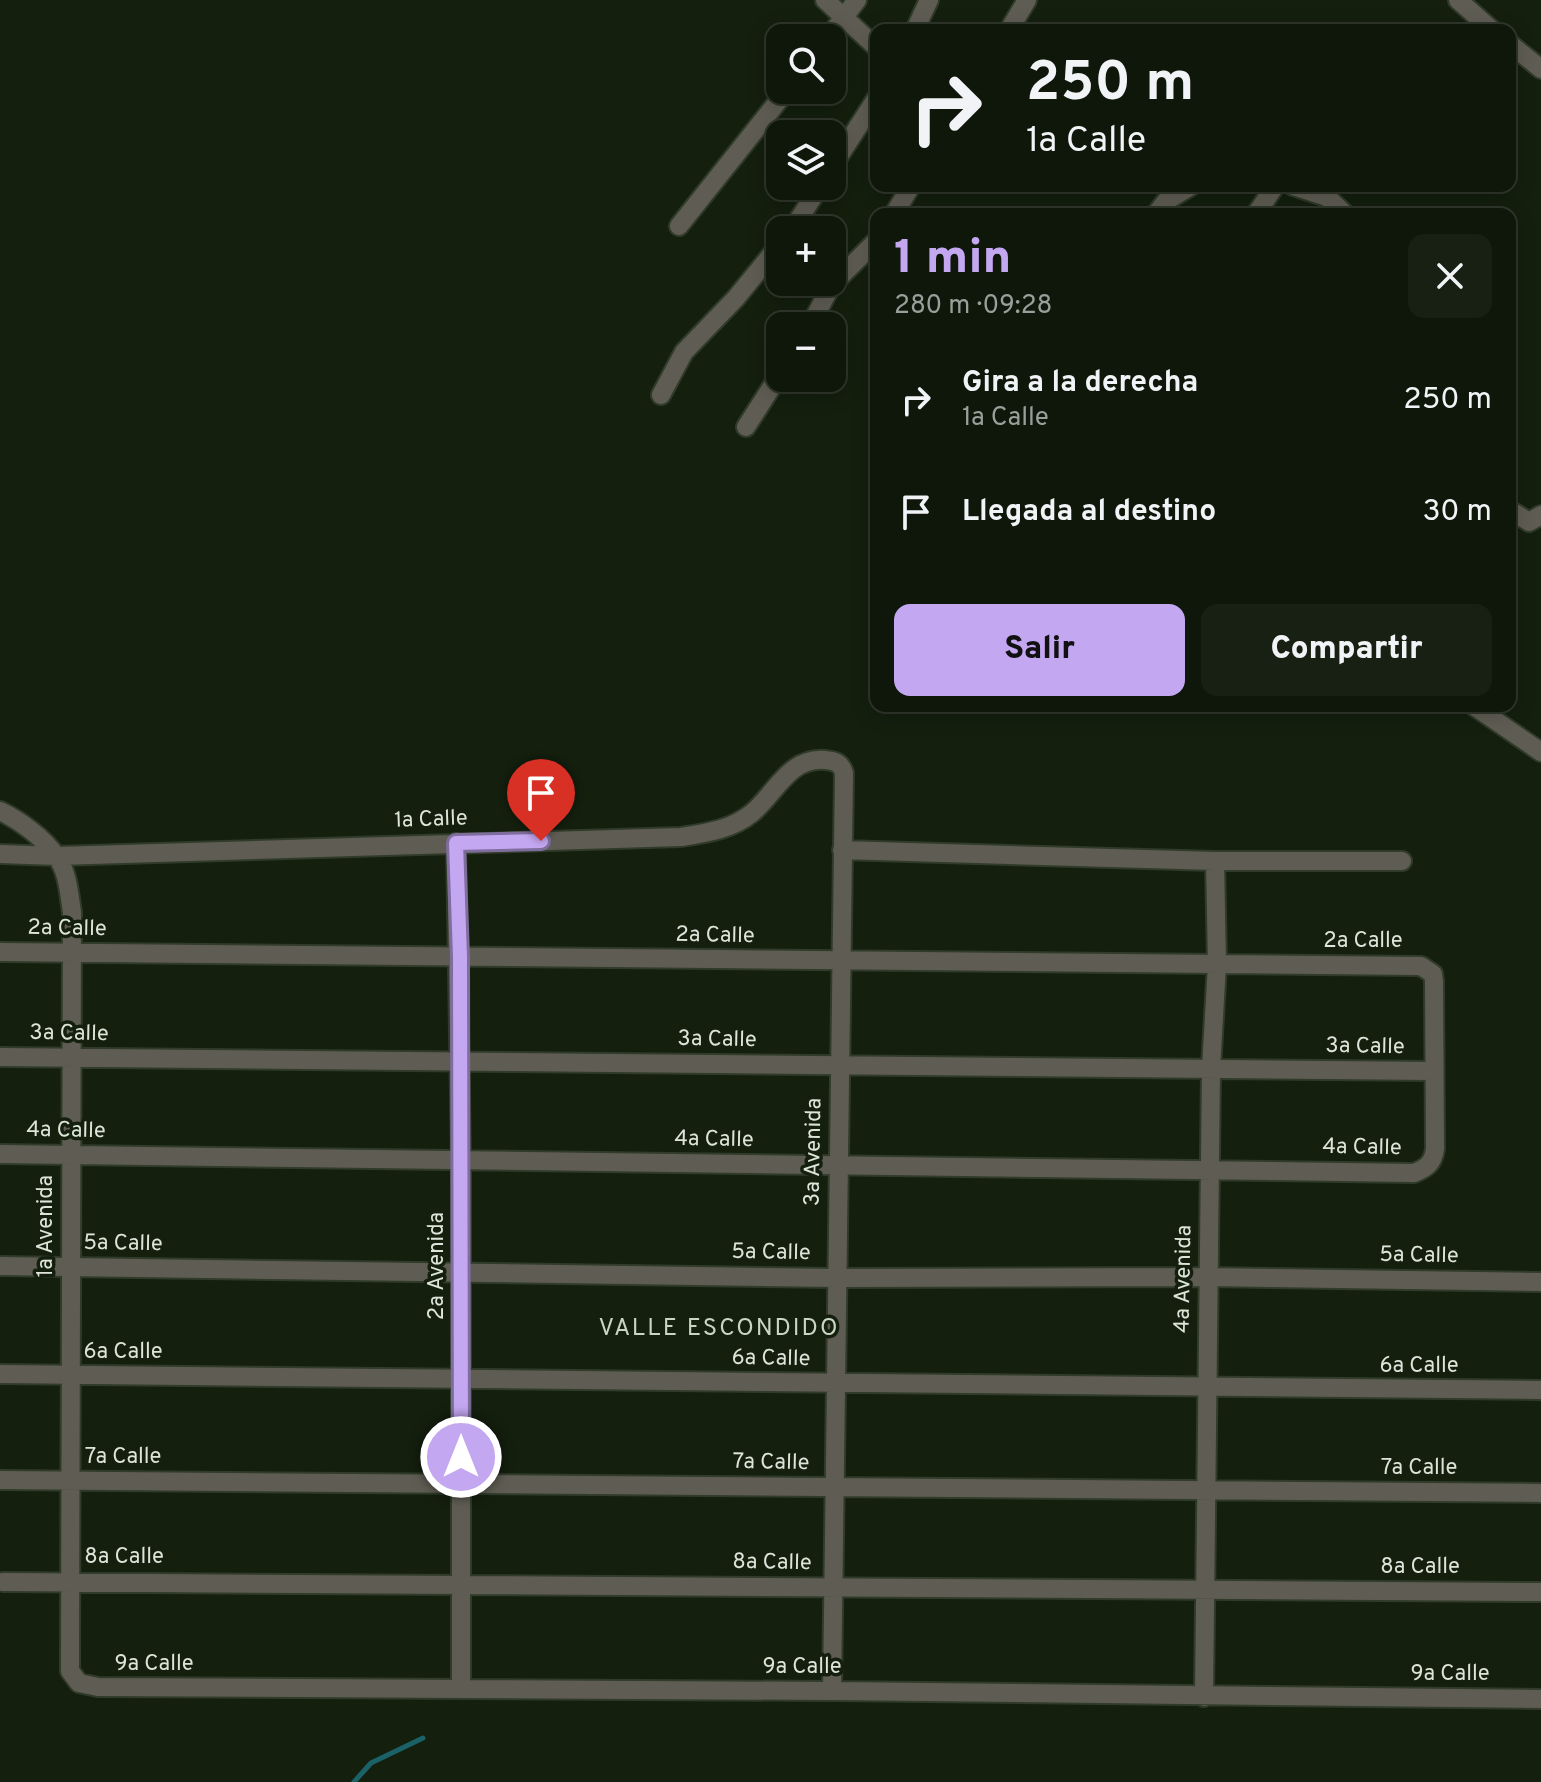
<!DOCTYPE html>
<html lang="es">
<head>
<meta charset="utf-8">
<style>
	body { margin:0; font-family:Overpass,sans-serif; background:#182013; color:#f1f3f6; height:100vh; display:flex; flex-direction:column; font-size:30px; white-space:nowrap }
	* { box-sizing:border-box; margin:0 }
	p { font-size:26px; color:#9b9f9c }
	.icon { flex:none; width:44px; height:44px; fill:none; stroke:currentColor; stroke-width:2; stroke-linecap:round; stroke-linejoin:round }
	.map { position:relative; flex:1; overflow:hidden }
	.details { position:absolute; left:870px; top:208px; width:646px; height:504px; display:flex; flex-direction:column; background:#0f170a; border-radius:16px; box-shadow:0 4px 20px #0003,0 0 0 2px #2f362b }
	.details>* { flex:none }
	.hud { position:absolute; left:870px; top:24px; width:646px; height:168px; border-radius:16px; box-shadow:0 4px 20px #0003,0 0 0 2px #2f362b; background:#0f170a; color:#f1f3f6; overflow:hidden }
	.tools { position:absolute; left:766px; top:24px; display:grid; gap:16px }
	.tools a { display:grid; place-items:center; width:80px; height:80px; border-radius:16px; background:#0f170a; box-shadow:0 4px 20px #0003,0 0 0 2px #2f362b; font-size:40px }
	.pin { position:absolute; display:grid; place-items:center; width:68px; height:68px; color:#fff; margin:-82px -34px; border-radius:50% 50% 50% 0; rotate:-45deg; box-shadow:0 0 8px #0007 }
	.pin .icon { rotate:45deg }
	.me { position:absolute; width:88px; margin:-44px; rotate:0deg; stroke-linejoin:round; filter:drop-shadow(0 0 6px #0008) }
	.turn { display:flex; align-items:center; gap:28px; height:168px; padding:0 24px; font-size:36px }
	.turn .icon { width:104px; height:104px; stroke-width:2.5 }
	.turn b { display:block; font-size:56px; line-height:68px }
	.round { display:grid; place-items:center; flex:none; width:84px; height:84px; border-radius:16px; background:#182013 }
	.head { display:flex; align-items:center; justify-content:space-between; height:136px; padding:0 24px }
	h1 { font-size:48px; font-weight:800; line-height:60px; color:#c4a7f1 }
	.primary-button { display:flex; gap:16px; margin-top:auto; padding:16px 24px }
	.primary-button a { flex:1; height:92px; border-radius:16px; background:#c4a7f1; color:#111; font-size:32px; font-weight:800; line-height:92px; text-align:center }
	.primary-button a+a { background:#182013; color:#f1f3f6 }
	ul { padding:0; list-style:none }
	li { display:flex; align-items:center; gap:24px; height:112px; padding:0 24px }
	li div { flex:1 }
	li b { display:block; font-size:30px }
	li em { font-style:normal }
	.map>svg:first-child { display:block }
</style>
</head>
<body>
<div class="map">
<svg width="1541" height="1782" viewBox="0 0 1541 1782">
	<rect width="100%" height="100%" fill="#141f0e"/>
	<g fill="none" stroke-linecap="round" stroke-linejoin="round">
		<!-- stream -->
		<path stroke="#1a6267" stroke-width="5" d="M354,1782L371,1763L423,1738"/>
		<defs>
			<path id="minor" d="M825,0L876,47
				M1458,0L1492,30
				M915,30L929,0
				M1009,30L1027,0
				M828,38L857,0
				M1510,44L1541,69
				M832,167L876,99
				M1293,186L1327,197L1345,214
				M894,214L911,186
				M1156,214L1166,201L1191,186
				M1256,214L1275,186
				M679,226L787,90
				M792,230L820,186
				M810,326L831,286L876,241
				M661,395L684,352L736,298L780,244
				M746,427L780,374
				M1510,510L1529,522L1541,515
				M1474,706L1541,752
				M0,811C19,820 44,838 56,856C68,871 69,894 72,912L70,1671L79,1683L98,1687L832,1691L1541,1699
				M456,843L461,1160V1689
				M842,850L1215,861H1402
				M0,854L57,856L681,837C706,833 731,830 752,813C776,793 789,757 825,760C836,761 841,763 844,773L832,1691
				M0,952L1421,966L1433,974L1434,981L1435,1149C1433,1163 1427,1168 1414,1173L0,1154
				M0,1057L1434,1071
				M0,1266L836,1278L1208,1277L1541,1282
				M0,1374L1541,1390
				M0,1480L1541,1493
				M3,1582L1541,1592
				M1204,1697L1211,1069L1217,964L1215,861"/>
		</defs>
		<!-- minor casing -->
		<use href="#minor" stroke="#303b2a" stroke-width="22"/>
		<!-- minor -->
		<use href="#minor" stroke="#5f5d53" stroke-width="18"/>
	</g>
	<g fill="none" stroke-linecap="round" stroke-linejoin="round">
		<defs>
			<path id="route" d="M461,1457L460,957L456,843L541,841"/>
		</defs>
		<!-- route casing -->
		<use href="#route" stroke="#7f6d9d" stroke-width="20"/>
		<!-- route -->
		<use href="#route" stroke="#c4a7f1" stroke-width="14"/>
	</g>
	<g text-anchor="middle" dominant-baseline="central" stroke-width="7" stroke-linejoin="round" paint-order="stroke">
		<!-- street labels -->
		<g font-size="22" fill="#dde4d9" stroke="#141f0e">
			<text transform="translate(431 820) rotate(-2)">1a Calle</text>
			<text transform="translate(67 929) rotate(1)">2a Calle</text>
			<text transform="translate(715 936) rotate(1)">2a Calle</text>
			<text x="1363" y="941">2a Calle</text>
			<text transform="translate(69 1034) rotate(1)">3a Calle</text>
			<text transform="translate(717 1040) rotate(1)">3a Calle</text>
			<text transform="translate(1365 1047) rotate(1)">3a Calle</text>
			<text transform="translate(66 1131) rotate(1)">4a Calle</text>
			<text transform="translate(714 1140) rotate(1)">4a Calle</text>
			<text transform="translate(1362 1148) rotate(1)">4a Calle</text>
			<text transform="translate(814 1152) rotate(-89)">3a Avenida</text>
			<text transform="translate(46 1226) rotate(-90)">1a Avenida</text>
			<text transform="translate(123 1244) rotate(1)">5a Calle</text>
			<text transform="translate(771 1253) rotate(1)">5a Calle</text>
			<text transform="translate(1419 1256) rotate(1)">5a Calle</text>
			<text transform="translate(437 1266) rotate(-90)">2a Avenida</text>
			<text transform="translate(1184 1279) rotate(-89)">4a Avenida</text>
			<text x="123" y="1352">6a Calle</text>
			<text transform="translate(771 1359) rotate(1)">6a Calle</text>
			<text x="1419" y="1366">6a Calle</text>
			<text x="123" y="1457">7a Calle</text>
			<text transform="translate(771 1463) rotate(1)">7a Calle</text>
			<text x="1419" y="1468">7a Calle</text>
			<text x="124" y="1557">8a Calle</text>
			<text transform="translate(772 1563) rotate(1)">8a Calle</text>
			<text x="1420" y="1567">8a Calle</text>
			<text x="154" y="1664">9a Calle</text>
			<text x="802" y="1667">9a Calle</text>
			<text x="1450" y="1674">9a Calle</text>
		</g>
		<!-- neighbourhood labels -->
		<g font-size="24" letter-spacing="2" fill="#c8d7c1" stroke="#141f0e">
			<text x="719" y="1329">VALLE ESCONDIDO</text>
		</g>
	</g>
</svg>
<div class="tools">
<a><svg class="icon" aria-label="search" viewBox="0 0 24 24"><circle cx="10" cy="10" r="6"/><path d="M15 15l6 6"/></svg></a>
<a><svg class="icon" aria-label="layers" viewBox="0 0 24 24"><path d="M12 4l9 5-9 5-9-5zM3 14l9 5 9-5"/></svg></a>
<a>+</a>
<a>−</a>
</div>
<div class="pin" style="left:541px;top:841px;background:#d93025"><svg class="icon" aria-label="arrive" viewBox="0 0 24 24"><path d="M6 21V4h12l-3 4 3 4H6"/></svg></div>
<svg class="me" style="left:461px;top:1457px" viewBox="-20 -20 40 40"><circle r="17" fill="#c4a7f1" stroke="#fff" stroke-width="3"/><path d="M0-11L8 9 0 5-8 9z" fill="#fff"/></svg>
<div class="hud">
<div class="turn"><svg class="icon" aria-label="right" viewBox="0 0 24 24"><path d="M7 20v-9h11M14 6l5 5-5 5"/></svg><div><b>250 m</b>1a Calle</div></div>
</div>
<section class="details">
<div class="head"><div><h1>1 min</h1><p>280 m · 09:28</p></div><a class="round"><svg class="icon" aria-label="close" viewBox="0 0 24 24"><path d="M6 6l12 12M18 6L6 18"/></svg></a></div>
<ul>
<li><svg class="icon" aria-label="right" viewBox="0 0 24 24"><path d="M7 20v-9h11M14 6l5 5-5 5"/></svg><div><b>Gira a la derecha</b><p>1a Calle</p></div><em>250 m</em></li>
<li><svg class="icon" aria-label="arrive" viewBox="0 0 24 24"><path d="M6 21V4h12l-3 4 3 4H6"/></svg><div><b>Llegada al destino</b></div><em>30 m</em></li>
</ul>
<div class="primary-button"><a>Salir</a><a>Compartir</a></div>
</section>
</div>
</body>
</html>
